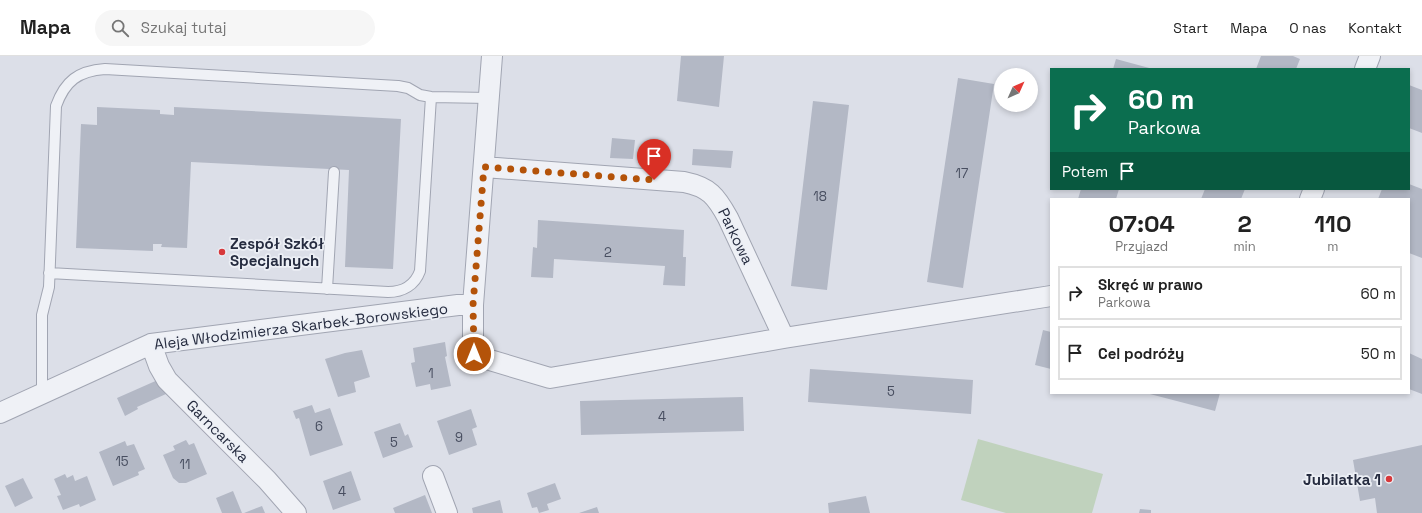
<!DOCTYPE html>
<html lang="pl">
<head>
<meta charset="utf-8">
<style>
	body { margin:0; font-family:"Space Grotesk",sans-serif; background:#f6f6f6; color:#222; height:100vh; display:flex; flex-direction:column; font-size:15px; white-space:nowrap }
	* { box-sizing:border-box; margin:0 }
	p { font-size:13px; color:#767676 }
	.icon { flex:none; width:22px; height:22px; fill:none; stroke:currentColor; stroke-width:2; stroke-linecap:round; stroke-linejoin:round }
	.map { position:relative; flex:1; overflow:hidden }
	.sheet { position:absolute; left:1050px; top:142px; width:360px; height:196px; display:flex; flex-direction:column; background:#fff; border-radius:0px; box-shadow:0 2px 6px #0003 }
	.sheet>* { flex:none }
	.guide { position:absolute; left:1050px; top:12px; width:360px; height:122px; border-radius:0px; box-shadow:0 2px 6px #0003; background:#0b6e4f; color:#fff; overflow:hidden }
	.needle { width:26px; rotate:45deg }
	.buttons { position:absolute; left:994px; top:12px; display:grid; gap:8px }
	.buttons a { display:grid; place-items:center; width:44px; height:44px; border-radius:50%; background:#fff; box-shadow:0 2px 6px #0003; font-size:20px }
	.pin { position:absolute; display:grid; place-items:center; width:34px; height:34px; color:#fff; margin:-41px -17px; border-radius:50% 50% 50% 0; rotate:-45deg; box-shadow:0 0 4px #0007 }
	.pin .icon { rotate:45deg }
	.me { position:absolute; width:44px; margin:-22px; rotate:0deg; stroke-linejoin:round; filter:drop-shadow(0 0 3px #0008) }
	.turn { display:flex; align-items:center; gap:14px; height:84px; padding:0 12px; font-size:18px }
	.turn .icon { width:52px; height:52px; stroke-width:2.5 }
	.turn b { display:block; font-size:28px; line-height:34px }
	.then { display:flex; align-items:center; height:38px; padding:0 12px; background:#0003; gap:8px; font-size:15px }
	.eta { display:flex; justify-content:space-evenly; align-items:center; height:68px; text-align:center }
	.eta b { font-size:24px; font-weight:800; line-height:28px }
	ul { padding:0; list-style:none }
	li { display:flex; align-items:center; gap:12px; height:54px; margin:0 8px 6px; padding:0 4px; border:2px solid #e0e0e0; border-radius:0px }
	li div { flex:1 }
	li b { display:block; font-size:15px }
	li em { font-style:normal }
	header { display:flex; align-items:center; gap:24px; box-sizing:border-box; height:56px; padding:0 20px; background:#fff; border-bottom:1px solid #e0e0e0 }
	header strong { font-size:19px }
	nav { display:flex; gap:22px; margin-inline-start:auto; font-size:14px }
	.search { width:280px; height:36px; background:#f6f6f6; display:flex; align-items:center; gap:10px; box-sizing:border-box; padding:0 14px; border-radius:22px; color:#767676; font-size:15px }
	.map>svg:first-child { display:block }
</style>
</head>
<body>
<header>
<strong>Mapa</strong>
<div class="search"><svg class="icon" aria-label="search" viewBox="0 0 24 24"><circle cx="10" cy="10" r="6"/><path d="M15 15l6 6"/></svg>Szukaj tutaj</div>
<nav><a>Start</a><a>Mapa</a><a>O nas</a><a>Kontakt</a></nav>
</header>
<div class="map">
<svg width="1422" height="457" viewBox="0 0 1422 457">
	<rect width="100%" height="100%" fill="#dcdfe8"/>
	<!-- green -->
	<path fill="#c0d2bd" d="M978,383L1103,418L1092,457H1006L961,444Z"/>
	<!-- building -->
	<path fill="#b3b8c5" d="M681,0H724L719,51L677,45Z
		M1261,0H1293L1300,3L1296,13H1256Z
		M1116,3L1153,13H1113Z
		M958,22L994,28L963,232L927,226Z
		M1409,29L1422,34V77L1409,72Z
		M813,45L849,49L827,234L791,230Z
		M97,51L160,54V58L174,59V51L401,63L393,213L345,211L349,114L191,106L187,192L161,191L162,188H153V195L76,192L81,68L97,69Z
		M612,82L635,84L633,103L610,102Z
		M693,93L733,95L731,112L692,109Z
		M1409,128L1422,133V202L1409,197V143H1378L1382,133H1409Z
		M1081,133H1119L1116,143H1078Z
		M1205,133H1245L1241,143H1201Z
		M538,164L684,174L683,201H686L685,230L663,229L665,210L554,203L553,222L531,221L533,191L537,192Z
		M1043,274L1051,276V313L1035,309Z
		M445,286L447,300L445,301L451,330L431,334L430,328L416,331L411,307L415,306L413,292Z
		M362,294L370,321L354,326L356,336L338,341L325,303L345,297Z
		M1409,297L1422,303V338L1409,333Z
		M810,313L973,324L971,358L808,346Z
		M160,323L166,338L137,351L138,353L125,360L117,342Z
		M1146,337H1220L1215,355Z
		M743,341L744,375L581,379L580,345Z
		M312,349L315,357L330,352L343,389L310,400L299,362L296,363L293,355Z
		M471,353L477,371L472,373L477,389L449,399L437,365Z
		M400,367L405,380L408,378L413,391L383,402L374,376Z
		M186,384L189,389L194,387L207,418L186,427H179L173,422L163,399L175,394L173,390Z
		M125,385L127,390L134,388L145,413L138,416L139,419L113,430L99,396Z
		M1422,389V457H1377L1375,442L1360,445L1353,404Z
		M351,415L361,444L333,454L323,425Z
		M65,418L67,422L73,419L75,425L87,420L96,444L80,451L79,448L63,454L57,440L61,439L54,423Z
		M23,422L33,442L15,451L5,430Z
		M555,427L561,443L547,448L549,454L539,457L537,451L532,452L527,437Z
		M233,435L242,457H222L216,442Z
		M425,439L432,457H395L393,452Z
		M866,440L870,457H829L828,447Z
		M500,444L503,457H473L472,452Z
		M262,450L265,457H244Z
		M597,451L599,457H579Z
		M1140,453L1151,454V457H1139Z"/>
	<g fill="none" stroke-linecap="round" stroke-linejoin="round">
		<defs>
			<path id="service" d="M49,217L388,236C403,236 415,229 420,215L431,41
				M327,233L334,116
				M42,338V259L49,231L56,50C65,25 78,15 105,13L398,30L408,32L420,39L431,41L489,42"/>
			<path id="minor" d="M492,0L473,249V299L550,322L784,282L1051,240
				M1365,13L1370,0
				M484,111L684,126C709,131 716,140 728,162L784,282
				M1310,143L1314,133
				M151,288L159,310L167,324L267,424L296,457
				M0,357L151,288L458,249H473
				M433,420L447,457"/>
		</defs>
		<!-- service casing -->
		<use href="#service" stroke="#a1a5b2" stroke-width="12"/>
		<!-- minor casing -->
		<use href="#minor" stroke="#a1a5b2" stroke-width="22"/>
		<!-- service -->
		<use href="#service" stroke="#eff1f6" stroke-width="10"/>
		<!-- minor -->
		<use href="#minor" stroke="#eff1f6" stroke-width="20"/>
	</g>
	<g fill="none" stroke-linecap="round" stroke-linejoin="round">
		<!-- route -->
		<path stroke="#b45309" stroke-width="7" stroke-dasharray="0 12.6" d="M474,298L473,249L484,111L654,124"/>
	</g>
	<!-- markers -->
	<g fill="#d7383b" stroke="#eceff5" stroke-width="1.5">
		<circle cx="222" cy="196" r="4"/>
		<circle cx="1389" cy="423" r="4"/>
	</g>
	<g text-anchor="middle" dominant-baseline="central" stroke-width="3.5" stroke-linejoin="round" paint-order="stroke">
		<!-- number labels -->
		<g font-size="13" fill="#484e60">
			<text x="962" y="117">17</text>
			<text x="820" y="140">18</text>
			<text x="608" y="196">2</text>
			<text x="431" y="317">1</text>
			<text x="891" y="335">5</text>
			<text x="662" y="360">4</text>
			<text x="319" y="370">6</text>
			<text x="459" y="381">9</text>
			<text x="394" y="386">5</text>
			<text x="122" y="405">15</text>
			<text x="185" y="408">11</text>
			<text x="342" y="435">4</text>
		</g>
		<!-- street labels -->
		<g font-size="15" fill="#252b3f" stroke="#eceff5">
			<text transform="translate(736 180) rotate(64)">Parkowa</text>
			<text transform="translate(301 270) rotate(-7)">Aleja Włodzimierza Skarbek-Borowskiego</text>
			<text transform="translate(218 375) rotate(45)">Garncarska</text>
		</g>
		<!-- poi labels -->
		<g font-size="15" font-weight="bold" fill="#252b3f" stroke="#eceff5" text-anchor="start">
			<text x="230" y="187">Zespół Szkół<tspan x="230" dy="17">Specjalnych</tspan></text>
			<text x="1381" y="423" text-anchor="end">Jubilatka 1</text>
		</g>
	</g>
</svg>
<div class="buttons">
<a><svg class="needle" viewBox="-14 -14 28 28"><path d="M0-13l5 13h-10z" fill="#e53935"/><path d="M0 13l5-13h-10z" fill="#767676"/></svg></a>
</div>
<div class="pin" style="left:654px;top:124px;background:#d93025"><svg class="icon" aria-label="arrive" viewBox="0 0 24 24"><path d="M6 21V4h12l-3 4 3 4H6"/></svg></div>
<svg class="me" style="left:474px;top:298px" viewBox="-20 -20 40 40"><circle r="17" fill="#b45309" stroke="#fff" stroke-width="3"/><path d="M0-11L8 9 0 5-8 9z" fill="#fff"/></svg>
<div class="guide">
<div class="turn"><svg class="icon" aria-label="right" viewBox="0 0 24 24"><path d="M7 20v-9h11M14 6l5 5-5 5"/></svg><div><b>60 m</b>Parkowa</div></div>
<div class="then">Potem<svg class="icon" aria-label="arrive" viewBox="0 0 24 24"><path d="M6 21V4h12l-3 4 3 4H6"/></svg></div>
</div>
<section class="sheet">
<div class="eta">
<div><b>07:04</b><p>Przyjazd</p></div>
<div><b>2</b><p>min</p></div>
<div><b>110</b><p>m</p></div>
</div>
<ul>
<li><svg class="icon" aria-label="right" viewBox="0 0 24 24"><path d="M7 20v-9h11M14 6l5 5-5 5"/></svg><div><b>Skręć w prawo</b><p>Parkowa</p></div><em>60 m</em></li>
<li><svg class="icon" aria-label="arrive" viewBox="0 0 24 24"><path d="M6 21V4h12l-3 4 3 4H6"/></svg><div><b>Cel podróży</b></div><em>50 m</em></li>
</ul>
</section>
</div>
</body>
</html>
